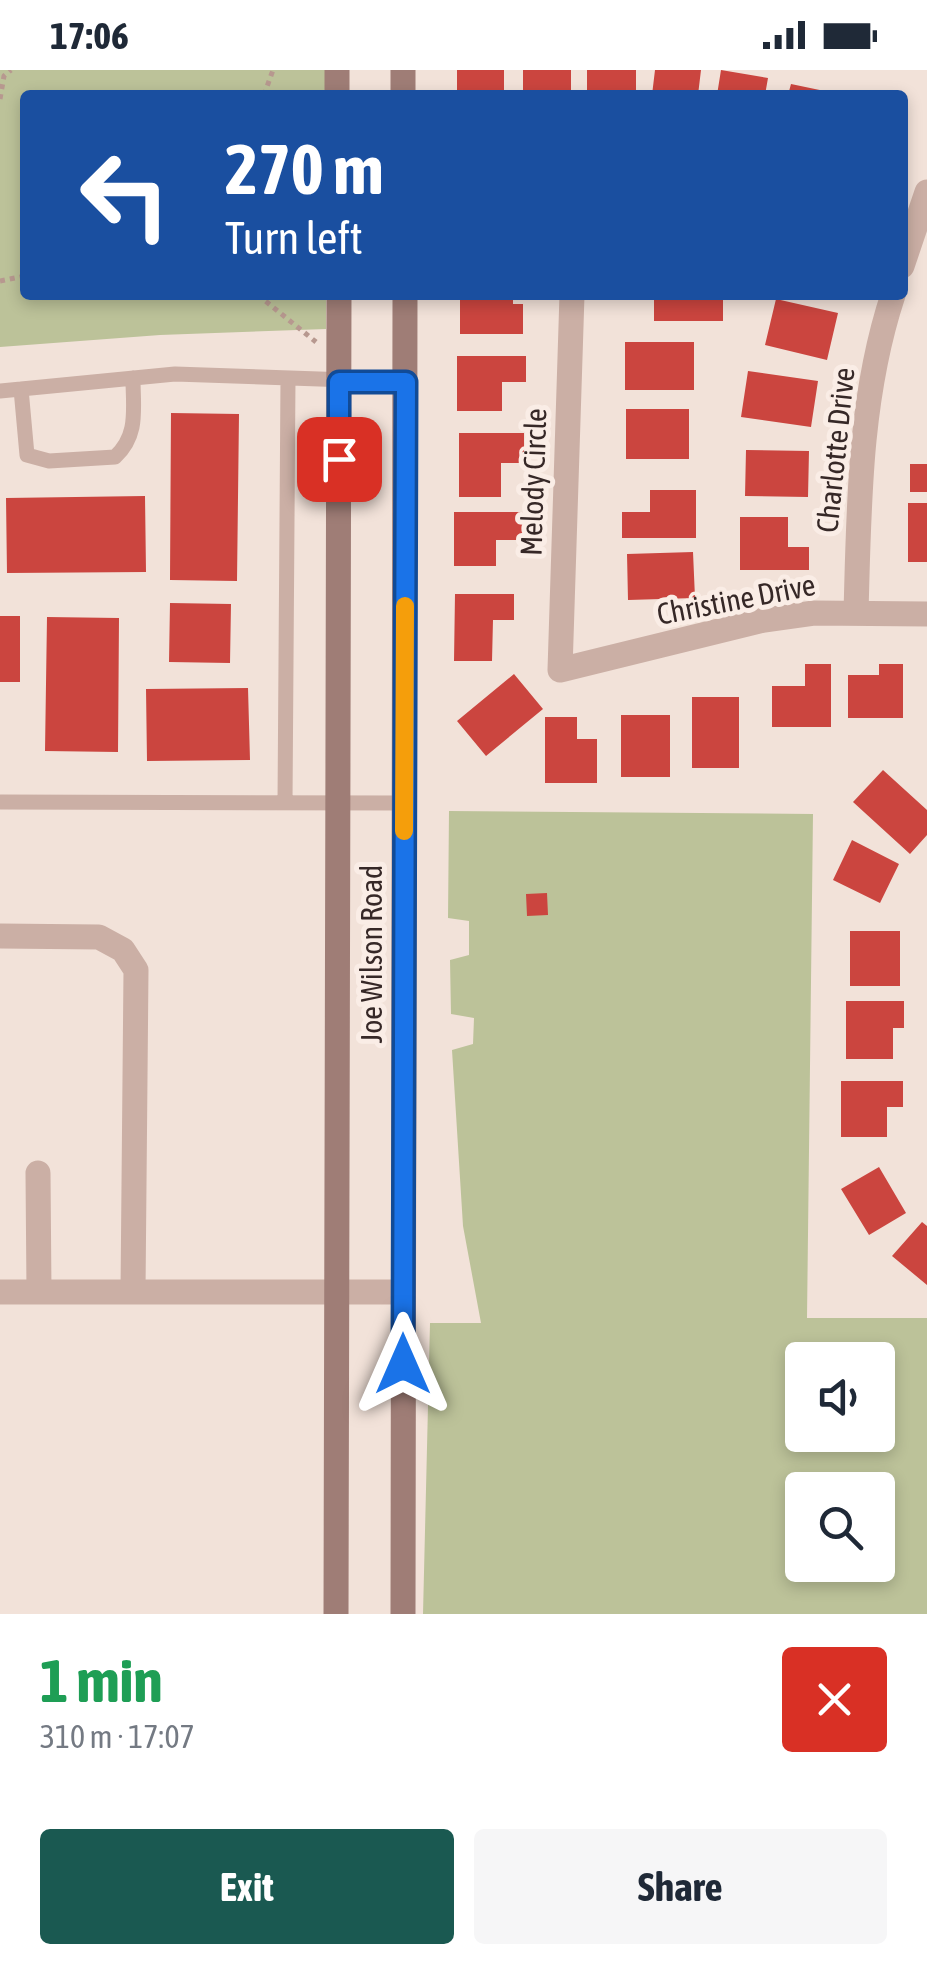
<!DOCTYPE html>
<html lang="en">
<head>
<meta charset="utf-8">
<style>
	body { margin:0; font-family:"Asap Condensed",sans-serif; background:#f6f6f7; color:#1f2937; height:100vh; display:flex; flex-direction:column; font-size:38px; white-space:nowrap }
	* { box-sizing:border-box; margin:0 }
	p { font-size:32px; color:#747a83 }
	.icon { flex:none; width:55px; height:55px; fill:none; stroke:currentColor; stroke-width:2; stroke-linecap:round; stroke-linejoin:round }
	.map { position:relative; height:1544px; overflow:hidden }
	.details { display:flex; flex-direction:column; background:#fff; flex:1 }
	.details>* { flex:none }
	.guide { position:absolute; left:20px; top:20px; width:888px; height:210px; border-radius:10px; box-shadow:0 5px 15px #0003; background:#1a4fa0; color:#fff; overflow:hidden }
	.tools { position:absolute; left:785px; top:1272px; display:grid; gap:20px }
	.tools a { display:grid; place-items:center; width:110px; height:110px; border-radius:10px; background:#fff; box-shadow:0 5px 15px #0003; font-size:50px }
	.pin { position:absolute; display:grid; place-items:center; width:85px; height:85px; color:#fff; margin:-42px; border-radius:20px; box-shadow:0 5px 15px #0006 }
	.me { position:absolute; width:110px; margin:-55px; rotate:0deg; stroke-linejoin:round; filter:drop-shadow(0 0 8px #0008) }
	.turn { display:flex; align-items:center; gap:35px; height:210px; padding:0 40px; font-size:45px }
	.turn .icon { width:130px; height:130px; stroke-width:2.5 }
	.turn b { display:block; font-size:70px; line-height:85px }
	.round { display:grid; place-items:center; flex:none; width:105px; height:105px; border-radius:10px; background:#f6f6f7 }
	.overview { display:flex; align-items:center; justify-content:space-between; height:170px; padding:0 40px }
	h1 { font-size:60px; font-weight:700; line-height:75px; color:#1e9e55 }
	.button { display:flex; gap:20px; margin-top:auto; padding:20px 40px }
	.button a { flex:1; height:115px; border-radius:10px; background:#1a5951; color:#fff; font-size:40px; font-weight:700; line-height:115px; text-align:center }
	.button a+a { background:#f6f6f7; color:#1f2937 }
	.status { display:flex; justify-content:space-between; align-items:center; height:70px; padding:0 50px; background:#fff; direction:ltr }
	.status svg { height:28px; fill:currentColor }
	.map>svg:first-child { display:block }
</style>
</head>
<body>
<div class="status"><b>17:06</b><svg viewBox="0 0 49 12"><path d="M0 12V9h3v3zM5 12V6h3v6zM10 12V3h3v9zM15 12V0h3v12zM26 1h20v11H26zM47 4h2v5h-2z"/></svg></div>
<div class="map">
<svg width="927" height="1544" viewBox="0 0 927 1544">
	<rect width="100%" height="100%" fill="#f2e2d9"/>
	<!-- green -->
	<path fill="#bcc299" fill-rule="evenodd" d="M0,0H325V25H25V225H326V259L160,265L0,277Z
		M449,741L813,744L807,1248H927V1544H423L430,1253H481L463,1156L452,980L473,974L474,948L451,944L450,890L469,885V851L448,848ZM802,1290H878V1365H802ZM802,1420H878V1495H802Z"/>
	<!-- building -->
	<path fill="#cb453f" d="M457,0H504V25H457Z
		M523,0H571V25H523Z
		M587,0H636V25H587Z
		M655,0H701L698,25H652Z
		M721,0L768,8L765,25H717Z
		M791,14L834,23V25H788Z
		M460,225H513V234H523V264H460Z
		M654,225H723V251H654Z
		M776,229L838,243L827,290L765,275Z
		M625,272H694V320H625Z
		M457,286H526V312H502V341H457Z
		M748,301L818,311L811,357L741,347Z
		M626,339H689V389H626Z
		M171,343L239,344L237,511L170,510Z
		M459,363H524V393H501V427H459Z
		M746,380L809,381L808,427L745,426Z
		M910,394H927V422H910Z
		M650,420H696V468H622V442H650Z
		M145,426L146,502L7,503L6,428Z
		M908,433H927V492H908Z
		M454,442H523V470H496V496H454Z
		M740,447H788V477H809V500H740Z
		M693,482L695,528L628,530L627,484Z
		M455,524H514V550H493L492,591H454Z
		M170,533L231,534L230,593L169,592Z
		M0,546H20V612H0Z
		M47,547L119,548L118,682L45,681Z
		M805,594H831V657H772V616H805Z
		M879,594H903V648H848V605H879Z
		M514,604L543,639L486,686L457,651Z
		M248,618L250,690L147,691L146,619Z
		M692,627H739V698H692Z
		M621,645H670V707H621Z
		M545,647H577V669H597V713H545Z
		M883,700L927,740V765L910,784L853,732Z
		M852,770L899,794L880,833L833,810Z
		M547,823L548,845L527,846L526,824Z
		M850,861H900V916H850Z
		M846,931H904V958H893V989H846Z
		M841,1011H903V1037H887V1067H841Z
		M879,1097L906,1143L869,1165L841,1119Z
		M922,1152L927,1156V1215L892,1186Z"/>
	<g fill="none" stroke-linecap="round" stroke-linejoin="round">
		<!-- path -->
		<path stroke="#b7988f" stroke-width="5" stroke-dasharray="5 5" stroke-linecap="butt" d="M264,25L273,0
			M0,29L4,6L11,0
			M0,211L25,206
			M258,225L316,272"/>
		<!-- service -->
		<path stroke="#cbafa5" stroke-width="15" d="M21,319L27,385L49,391L115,387C139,365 133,339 133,308
			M0,321L175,304L406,312
			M0,732L404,733
			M285,733L288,308"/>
		<!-- minor -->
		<path stroke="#cbafa5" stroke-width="25" d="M902,196L927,122
			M572,225L560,600L764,550L814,543L927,544
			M856,543C859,436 859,328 893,225
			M0,866L99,867L123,880L136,900L133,1222
			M38,1103L39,1222
			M0,1222H403"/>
		<!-- secondary -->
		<path stroke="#9f7d76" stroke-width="25" d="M337,0V25
			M403,0V25
			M336,1544L339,225
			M403,1544L405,225"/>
	</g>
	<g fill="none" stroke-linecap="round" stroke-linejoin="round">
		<defs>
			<path id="route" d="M339,389V312H406L403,1294"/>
		</defs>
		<!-- route casing -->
		<use href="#route" stroke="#114b97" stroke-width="25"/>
		<!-- route -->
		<use href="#route" stroke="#1a73e8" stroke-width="18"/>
		<!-- slow -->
		<path stroke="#f59e0b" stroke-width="18" d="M404,761L405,536"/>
	</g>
	<g text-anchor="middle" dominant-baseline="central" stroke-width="10" stroke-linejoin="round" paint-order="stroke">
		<!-- street labels -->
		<g font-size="30" fill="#362827" stroke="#faede6">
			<text transform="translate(835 380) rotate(-84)">Charlotte Drive</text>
			<text transform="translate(533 412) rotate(-88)">Melody Circle</text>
			<text transform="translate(736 529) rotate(-11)">Christine Drive</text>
			<text transform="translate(371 884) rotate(-90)">Joe Wilson Road</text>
		</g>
	</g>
</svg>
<div class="tools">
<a><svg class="icon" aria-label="sound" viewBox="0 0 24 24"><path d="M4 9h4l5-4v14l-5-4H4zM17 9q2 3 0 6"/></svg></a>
<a><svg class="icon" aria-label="search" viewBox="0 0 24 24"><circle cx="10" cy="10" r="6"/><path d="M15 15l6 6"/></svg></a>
</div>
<div class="pin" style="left:339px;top:389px;background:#d93025"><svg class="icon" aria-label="arrive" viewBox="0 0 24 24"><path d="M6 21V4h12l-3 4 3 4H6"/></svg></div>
<svg class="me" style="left:403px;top:1294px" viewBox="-20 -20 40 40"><path d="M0-17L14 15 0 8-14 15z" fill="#1a73e8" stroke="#fff" stroke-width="4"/></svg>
<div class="guide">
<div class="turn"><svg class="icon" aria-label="left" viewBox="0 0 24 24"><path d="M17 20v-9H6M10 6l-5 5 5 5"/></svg><div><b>270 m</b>Turn left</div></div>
</div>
</div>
<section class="details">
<div class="overview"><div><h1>1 min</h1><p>310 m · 17:07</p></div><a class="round" style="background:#d93025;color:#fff"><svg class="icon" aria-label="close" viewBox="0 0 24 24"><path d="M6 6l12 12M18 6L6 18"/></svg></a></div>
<div class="button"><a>Exit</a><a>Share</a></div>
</section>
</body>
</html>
